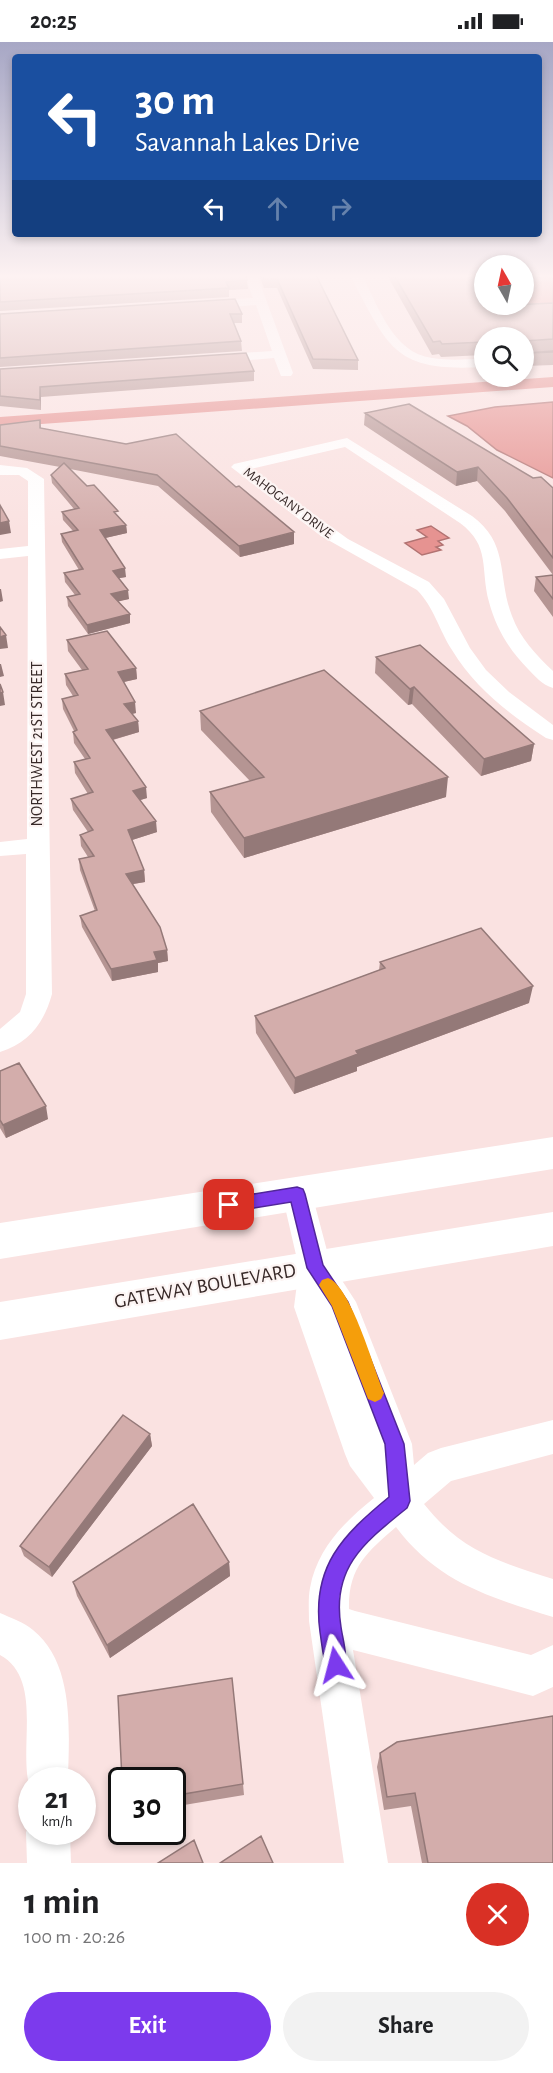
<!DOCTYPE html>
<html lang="en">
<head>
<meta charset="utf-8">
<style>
	body { margin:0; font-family:"Alegreya Sans",sans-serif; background:#f2f2f2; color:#202124; height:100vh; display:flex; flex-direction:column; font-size:22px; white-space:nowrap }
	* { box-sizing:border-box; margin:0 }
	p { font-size:20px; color:#757577 }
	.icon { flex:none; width:33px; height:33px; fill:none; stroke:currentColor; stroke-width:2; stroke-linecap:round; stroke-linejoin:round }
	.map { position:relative; height:1821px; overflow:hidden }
	.drawer { display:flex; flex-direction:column; background:#fff; flex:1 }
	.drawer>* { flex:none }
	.top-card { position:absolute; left:12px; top:12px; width:530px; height:183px; border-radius:6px; box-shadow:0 3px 9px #0003; background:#1a4fa0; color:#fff; overflow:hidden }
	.needle { width:39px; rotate:351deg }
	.buttons { position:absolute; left:474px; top:213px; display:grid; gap:12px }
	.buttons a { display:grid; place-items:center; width:60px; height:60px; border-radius:50%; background:#fff; box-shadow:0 3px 9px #0003; font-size:30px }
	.speed { position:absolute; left:18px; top:1725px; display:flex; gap:12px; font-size:30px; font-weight:700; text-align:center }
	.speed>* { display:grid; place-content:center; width:78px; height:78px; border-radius:50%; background:#fff; box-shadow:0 3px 9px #0003; line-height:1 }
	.speed small { font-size:15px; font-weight:400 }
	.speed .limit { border:3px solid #111; border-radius:9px; background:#fff; color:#111 }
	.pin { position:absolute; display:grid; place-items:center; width:51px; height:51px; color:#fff; margin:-26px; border-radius:12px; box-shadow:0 3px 9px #0006 }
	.me { position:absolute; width:66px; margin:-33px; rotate:351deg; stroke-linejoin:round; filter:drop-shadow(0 0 4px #0008) }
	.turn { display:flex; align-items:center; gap:21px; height:126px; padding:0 24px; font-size:27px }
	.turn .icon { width:78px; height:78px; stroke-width:2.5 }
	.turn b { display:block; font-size:42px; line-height:51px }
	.lanes { display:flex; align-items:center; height:57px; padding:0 24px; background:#0003; justify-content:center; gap:30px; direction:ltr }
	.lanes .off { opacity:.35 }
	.round { display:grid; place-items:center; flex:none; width:63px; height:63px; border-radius:32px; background:#f2f2f2 }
	.summary { display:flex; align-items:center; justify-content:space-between; height:102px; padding:0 24px }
	h1 { font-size:36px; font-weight:600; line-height:45px }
	.cta { display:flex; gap:12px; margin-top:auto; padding:12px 24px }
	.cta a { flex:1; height:69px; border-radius:36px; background:#7c3aed; color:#fff; font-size:24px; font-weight:600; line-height:69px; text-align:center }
	.cta a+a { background:#f2f2f2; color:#202124 }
	.status { display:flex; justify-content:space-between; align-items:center; height:42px; padding:0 30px; background:#fff; direction:ltr }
	.status svg { height:16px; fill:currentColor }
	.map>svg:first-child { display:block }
</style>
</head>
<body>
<div class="status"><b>20:25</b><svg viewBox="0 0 49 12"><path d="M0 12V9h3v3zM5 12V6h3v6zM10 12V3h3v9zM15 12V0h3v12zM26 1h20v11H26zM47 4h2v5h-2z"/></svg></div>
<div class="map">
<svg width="553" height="1821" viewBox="0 0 553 1821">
	<rect width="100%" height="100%" fill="#fae2e1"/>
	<!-- water -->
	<path fill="#e69391" stroke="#b27372" stroke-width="1.5" d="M524,233H553V265L515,267L509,263L524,262Z
		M553,360V436L497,408L467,384L448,374L495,365Z
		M431,484L449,496L438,499L443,503L436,505L441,508L422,513L405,501L427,495L417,488Z"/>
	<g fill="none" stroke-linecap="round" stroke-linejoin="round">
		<!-- canal -->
		<path fill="#e69391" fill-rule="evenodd" d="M553,335V345L0,385V375Z"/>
		<!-- minor -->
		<path fill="#fff" fill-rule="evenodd" d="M245,233H257L293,331L291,334H281L274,316L213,321L206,317L213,313L272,309L256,263L201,267L195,263L201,259L253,256Z
			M350,233H362C378,264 393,311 432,316C450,319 467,317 484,317V325C394,330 389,307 350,233Z
			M347,396L472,474C510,502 497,535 512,574C520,596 536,613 553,629V646C542,643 535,634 528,627C509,608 496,586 489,560C480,527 491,504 460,481L345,405L251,427L348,497L429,540L444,557L470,606L486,628L509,650L553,683V698L546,696C509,672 475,646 452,608C439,588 434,565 417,548L321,494L231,425L234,422Z
			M0,423L27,426L44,437L52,952C44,981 29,1001 0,1010V987L20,970L26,952V812L0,814V800L27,797L28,514L0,517V507L28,504V439L19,433H0Z
			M297,1139L308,1143L312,1152L330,1220L356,1260L412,1402L414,1423L428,1411L441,1406L553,1378V1412L451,1439L424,1462C462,1510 498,1519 553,1537V1575C490,1555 438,1541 396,1485C367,1510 348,1526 349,1567L355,1569L531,1613L553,1603V1645L533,1654L353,1608L388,1821H344L309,1579C309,1569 308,1556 310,1546C317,1507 344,1480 374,1456L350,1424L345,1412L294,1265L299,1226L282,1152L286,1143Z
			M0,1571C11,1576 24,1580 33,1588C75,1622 69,1690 68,1738H32V1752C15,1713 46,1638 0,1613Z
			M32,1777V1790H70L71,1821H27L26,1790Z"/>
		<!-- secondary -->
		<path fill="#fff" fill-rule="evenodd" d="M553,1095V1127L0,1217V1181Z
			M553,1170V1204L0,1298V1260Z"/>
	</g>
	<!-- wall -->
	<path fill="#b59593" d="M0,233L247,238L248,247L229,248V255L0,269Z
		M259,233H316L358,318V328L313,327L277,246H264Z
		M387,233H470L495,264L553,261V323L525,324L527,312H524V313V296H484V313L441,315L439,312L432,313Z
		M0,272H242V281H234L241,299L242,309L0,325Z
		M0,327L254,329V339L41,355V368L0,364Z
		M365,371L533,436L553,446V533L505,469L477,439L456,444L364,383Z
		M40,378L41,386L126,402L294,502L240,515L158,444L70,427L126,483L127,491L105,496L126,535L119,536L129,557L118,559L130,572V581L88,592L68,564L67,555L75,553L65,540L64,531L79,528L62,500L61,492L73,489L63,478L62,470L74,467L52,441L51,433L60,425L0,414V383Z
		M553,533V575L534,549L536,535Z
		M67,598L136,626L137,637L124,640L136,671L132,672L138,679L139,690L113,698L147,756L140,758L157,790L132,798L144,828L145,840L133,842L167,908L168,919L158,921V930L112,939L82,885L80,874L95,869L80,828L79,817L88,815L81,804L80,793L88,790L73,768L71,757L88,752L75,731L74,720L85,717L74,701L73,690L74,689L63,667L62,657L73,654L66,643L65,632L82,628L68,609Z
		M376,615L534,702L531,719L481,734L412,662L408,663L375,631Z
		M200,669L446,755L244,816L211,770L210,750L250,739L201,688Z
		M380,920L529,961L357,1025V1029L294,1052L256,991L255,974L379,928Z
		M0,1029L48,1077L6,1096L0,1086Z
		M150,1392L152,1404L52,1535L24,1514L20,1504Z
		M229,1520L230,1534L110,1616L77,1554L73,1540Z
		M380,1711L553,1821H422L411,1764L384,1768L377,1725Z
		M172,1738L243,1742L244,1753L172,1765Z"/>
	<!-- shaded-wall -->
	<path fill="#947978" d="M40,345L41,355V368L40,358Z
		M478,425L477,439L456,444L457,430Z
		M9,479L11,491L0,493V481Z
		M126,483L127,491L101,497L100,488Z
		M294,490V502L240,515L239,504Z
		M125,526L126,535L114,537L113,529Z
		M0,547H1L3,559L0,560Z
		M128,548L129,557L112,561L111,552Z
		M130,572V581L88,592L87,583Z
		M6,593L8,606L0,607V595Z
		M0,622H1L4,634L0,635Z
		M136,626L137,637L119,641L118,630Z
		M414,645L412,662L408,663L410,647Z
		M3,650L5,663L0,664V651Z
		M135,660L136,671L126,673L124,662Z
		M138,679L139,690L108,699L106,688Z
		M534,702L531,719L481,734L484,717Z
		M448,735L446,755L244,816V796Z
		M146,745L147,756L134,760L133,749Z
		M156,779L157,790L129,799L128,788Z
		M144,828L145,840L127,843L126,832Z
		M167,908L168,919L158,921V930L112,939L111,927L154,910Z
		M533,944L529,961L357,1025V1029L294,1052L295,1036L356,1009Z
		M46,1064L48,1077L6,1096L3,1083Z
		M150,1392L152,1404L52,1535L49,1525Z
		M229,1520L230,1534L110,1616L107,1603Z"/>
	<!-- building -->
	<path fill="#d3adab" stroke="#947978" stroke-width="1.5" d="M0,233H246L247,238L226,240L229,246L0,260Z
		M262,233H316L358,318L313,317L277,237H264Z
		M394,233H470L484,251V262H493L495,264L553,261V297L525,299L524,307V296H484V300L442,302L440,299L433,300Z
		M235,257L242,272H230L241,299L0,316V272Z
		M553,309V310L527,311Z
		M246,311L254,329L40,345V358L0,354V327Z
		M409,362L533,436L541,435L553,446V516L507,456L478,425L457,430L365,371Z
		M40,378V386L126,402L176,392L236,445L239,444L294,490L239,504L157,433L0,404V383Z
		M64,421L87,444L94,443L118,469L114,470L126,483L100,488L125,526L113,529L128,548L111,552L130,572L87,583L67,555L80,552L64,531L83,527L61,492L78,488L62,470L79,466L51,433Z
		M0,463L9,479L0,481Z
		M553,533V557L536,535Z
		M0,585L6,593L0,595Z
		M107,589L136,626L118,630L135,660L124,662L138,679L106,688L146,745L133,749L156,779L128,788L144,828L126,832L160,885L167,908L154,910L157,918L111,927L80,874L97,868L79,817L94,814L80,793L93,788L71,757L93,750L74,720L90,716L73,690L77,688L62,657L78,653L65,632L88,627L67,598Z
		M420,603L534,702L484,717L414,645L410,647L376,615Z
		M324,628L448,735L244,796L210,750L264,735L200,669Z
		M0,642L3,650L0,651Z
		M481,886L533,944L356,1009L358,1012L295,1036L255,974L385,926L380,920Z
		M19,1021L46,1064L3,1083L0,1078V1029Z
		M123,1373L150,1392L49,1525L20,1504Z
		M193,1462L229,1520L107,1603L73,1540Z
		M232,1636L243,1742L172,1754V1738H122L118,1654Z
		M553,1674V1821H428L415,1751L387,1755L380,1711L397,1700Z
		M261,1794L273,1821H220Z
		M194,1798L203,1821H158Z"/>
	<!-- sky -->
	<linearGradient id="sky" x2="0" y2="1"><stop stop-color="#a7a7c5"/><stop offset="0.48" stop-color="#fdf2f2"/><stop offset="1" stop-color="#fdf2f2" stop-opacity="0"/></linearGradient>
	<rect width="553" height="488" fill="url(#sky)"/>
	<!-- route -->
	<path fill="#7c3aed" stroke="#51269a" stroke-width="1.5" d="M297,1145L303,1147L305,1152L323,1223L348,1260L404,1402L410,1459L407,1466C365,1500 331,1525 341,1585C343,1599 349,1617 343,1630L336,1633L328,1630C323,1618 322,1603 320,1590C311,1524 343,1493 389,1455L385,1402L332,1264L307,1226L291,1160L229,1170L223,1168L220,1163L223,1158L229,1156Z"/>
	<!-- slow -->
	<path fill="#f59e0b" d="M328,1236C351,1244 374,1327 384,1351L381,1357L375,1360L368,1357L332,1264L319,1243L322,1238Z"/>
	<g text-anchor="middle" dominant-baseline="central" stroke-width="4.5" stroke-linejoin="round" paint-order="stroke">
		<!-- far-street labels -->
		<g font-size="14" fill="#372928" stroke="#fcf4f3">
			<text transform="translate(288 461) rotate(37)">MAHOGANY DRIVE</text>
		</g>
		<!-- street labels -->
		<g font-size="16" fill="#372928" stroke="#fcf4f3">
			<text transform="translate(37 702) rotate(-90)">NORTHWEST 21ST STREET</text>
		</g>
		<!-- near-street labels -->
		<g font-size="20" fill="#372928" stroke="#fcf4f3">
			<text transform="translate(205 1244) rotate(-10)">GATEWAY BOULEVARD</text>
		</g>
	</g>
</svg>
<div class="buttons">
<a><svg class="needle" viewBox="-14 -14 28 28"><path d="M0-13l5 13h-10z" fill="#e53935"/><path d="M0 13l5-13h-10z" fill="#757577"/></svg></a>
<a><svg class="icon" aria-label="search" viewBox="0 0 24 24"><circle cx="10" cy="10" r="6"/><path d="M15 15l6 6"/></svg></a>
</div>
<div class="speed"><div>21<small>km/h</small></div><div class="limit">30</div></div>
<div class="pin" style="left:229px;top:1163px;background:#d93025"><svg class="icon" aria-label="arrive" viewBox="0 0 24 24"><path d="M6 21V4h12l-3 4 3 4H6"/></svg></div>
<svg class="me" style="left:336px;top:1623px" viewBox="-20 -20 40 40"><path d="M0-17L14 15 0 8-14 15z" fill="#7c3aed" stroke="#fff" stroke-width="4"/></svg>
<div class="top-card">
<div class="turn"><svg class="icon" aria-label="left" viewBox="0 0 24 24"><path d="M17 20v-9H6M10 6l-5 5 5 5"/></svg><div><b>30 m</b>Savannah Lakes Drive</div></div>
<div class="lanes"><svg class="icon" aria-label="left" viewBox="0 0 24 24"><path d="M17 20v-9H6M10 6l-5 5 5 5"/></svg><svg class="icon off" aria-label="ahead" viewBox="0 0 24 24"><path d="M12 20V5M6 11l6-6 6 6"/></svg><svg class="icon off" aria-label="right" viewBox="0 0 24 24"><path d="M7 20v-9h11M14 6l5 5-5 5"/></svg></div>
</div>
</div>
<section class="drawer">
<div class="summary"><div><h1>1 min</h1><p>100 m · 20:26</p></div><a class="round" style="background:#d93025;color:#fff"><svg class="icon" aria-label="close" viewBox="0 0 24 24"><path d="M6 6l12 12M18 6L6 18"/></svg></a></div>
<div class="cta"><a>Exit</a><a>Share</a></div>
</section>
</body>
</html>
